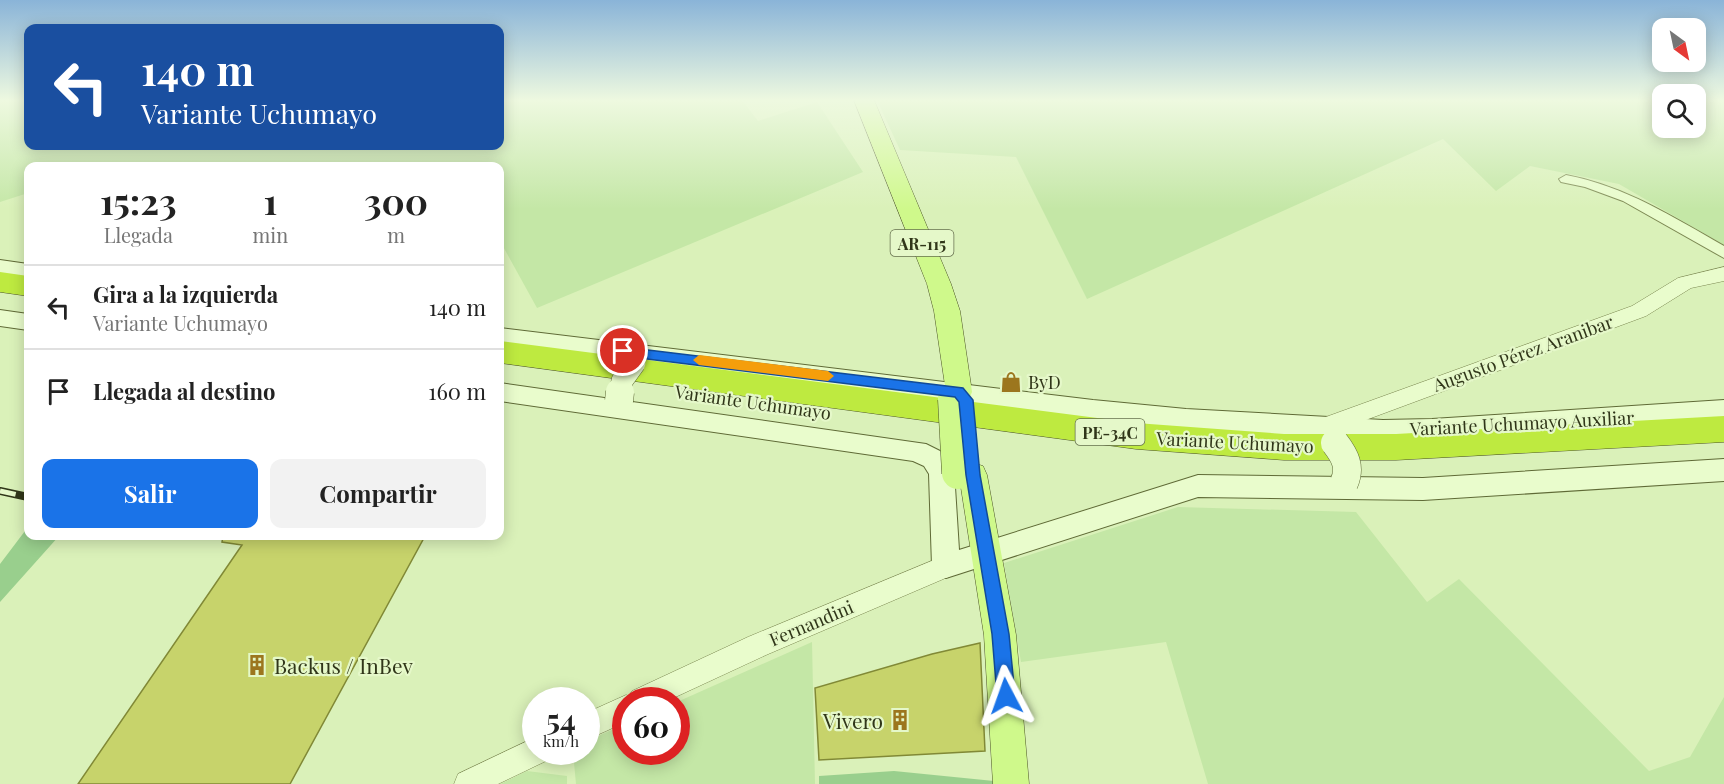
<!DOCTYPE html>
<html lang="es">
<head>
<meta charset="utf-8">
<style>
	body { margin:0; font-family:"Playfair Display",serif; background:#f2f2f2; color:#222; height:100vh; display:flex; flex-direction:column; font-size:22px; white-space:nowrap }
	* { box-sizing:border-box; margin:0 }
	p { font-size:20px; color:#767676 }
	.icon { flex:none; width:33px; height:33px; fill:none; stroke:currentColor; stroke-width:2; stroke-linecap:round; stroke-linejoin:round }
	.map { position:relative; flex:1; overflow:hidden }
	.panel { position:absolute; left:24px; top:162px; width:480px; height:378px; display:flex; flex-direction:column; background:#fff; border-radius:12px; box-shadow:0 3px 15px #0003 }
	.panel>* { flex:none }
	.guide { position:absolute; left:24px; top:24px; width:480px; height:126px; border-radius:12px; box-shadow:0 3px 15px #0003; background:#1a4fa0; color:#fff; overflow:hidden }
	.needle { width:39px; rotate:147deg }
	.controls { position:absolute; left:1652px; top:18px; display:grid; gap:12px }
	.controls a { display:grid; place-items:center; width:54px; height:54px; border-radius:12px; background:#fff; box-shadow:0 3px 15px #0003; font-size:30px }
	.speed { position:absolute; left:522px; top:687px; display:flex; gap:12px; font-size:30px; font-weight:700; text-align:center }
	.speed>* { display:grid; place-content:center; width:78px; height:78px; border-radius:50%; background:#fff; box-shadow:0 3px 15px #0003; line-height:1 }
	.speed small { font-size:15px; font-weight:400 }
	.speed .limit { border:9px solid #d22; background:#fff; color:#111 }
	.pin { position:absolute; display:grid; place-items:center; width:51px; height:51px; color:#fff; margin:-26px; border:3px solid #fff; border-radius:50%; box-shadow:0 2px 6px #0007 }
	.me { position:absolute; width:66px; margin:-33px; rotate:356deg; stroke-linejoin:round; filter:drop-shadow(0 0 4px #0008) }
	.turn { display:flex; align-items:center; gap:21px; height:126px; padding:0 18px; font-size:27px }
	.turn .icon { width:78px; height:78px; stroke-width:2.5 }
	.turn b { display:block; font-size:42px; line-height:51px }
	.eta { display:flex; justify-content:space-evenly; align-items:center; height:102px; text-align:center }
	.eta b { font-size:36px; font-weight:700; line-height:42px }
	.cta { display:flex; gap:12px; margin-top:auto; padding:12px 18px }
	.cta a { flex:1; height:69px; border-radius:12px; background:#1a73e8; color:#fff; font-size:24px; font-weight:700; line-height:69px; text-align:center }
	.cta a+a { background:#f2f2f2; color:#222 }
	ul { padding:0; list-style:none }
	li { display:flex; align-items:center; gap:18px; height:84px; padding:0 18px; border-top:2px solid #e0e0e0 }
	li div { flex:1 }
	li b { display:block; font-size:22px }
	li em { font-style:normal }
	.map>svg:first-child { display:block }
</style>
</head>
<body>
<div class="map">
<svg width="1724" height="784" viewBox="0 0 1724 784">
	<rect width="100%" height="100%" fill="#daf1b9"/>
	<!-- farmland -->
	<path fill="#c4e7a6" d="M0,100H28V146H500V100H742L758,121L817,102L863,172L537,308L500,241V166H342L341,162L334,166H28V193L0,202Z
		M877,100H1662V128H1695V100H1724V245L1619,184L1530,166L1496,191L1443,139L1087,299L1016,157L900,150Z
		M1178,507L1356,512L1427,602L1459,579L1649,771L1690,757L1724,697V784H1208L1166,642L1021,662L1004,563Z
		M812,642L815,784H576L573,752H586L587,741L625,724L626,752H676L677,702Z
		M527,771L567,776V784H500Z"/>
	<!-- green -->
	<path fill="#99cf8d" d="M28,527V536H59L0,602V564Z
		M894,771L994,781V784H819V776Z"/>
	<!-- building -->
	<path fill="#c7d36b" stroke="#818936" stroke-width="1.5" d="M223,536H425L290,784H78L242,545L222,542Z
		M980,643L985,751L819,760L815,688L932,654Z"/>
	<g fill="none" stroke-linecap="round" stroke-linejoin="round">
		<defs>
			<path id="minor" d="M1566,175C1625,186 1673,217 1724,246V258L1623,201L1585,187L1561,182L1559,179Z"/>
			<path id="tertiary" d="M1724,267V281L1691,288L1646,316L1328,434L1320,437L1312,434L1309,428L1312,422L1632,306L1678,278Z
				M946,555L955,558L958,566L955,574L766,655L669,700H626V722L586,740V713L626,695L629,696L632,691L748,637Z
				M536,737V752H550L546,761L498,784H454L458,774Z"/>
			<path id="secondary" d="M0,260L28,264V278L0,274Z
				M0,310L28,314V330L0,326Z
				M500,328L1093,400L1186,409L1383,420L1432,419L1724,400V420L1432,439L1383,440L1186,429L1093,420L500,344Z
				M500,383L926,444L942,452L954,471L959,550L1198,475L1423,478L1724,459V481L1423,500L1198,497L946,578L936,575L932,566L929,474L924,466L913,461L500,401Z"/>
			<path id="primary" d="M854,100H874L951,284L960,311L972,392L969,399L959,402L949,399L946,392L934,311L927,284Z
				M973,463L983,466L987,475L1016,635L1029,784H993L984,635L959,475L963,466Z"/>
			<path id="motorway" d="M0,272L28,276V296L0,292Z
				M500,341L1136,423L1284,434H1396L1724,416V442L1396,460H1284L1136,449L500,363Z"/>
		</defs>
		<!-- minor casing -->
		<use href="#minor" stroke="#7c8852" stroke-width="2"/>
		<!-- tertiary casing -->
		<use href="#tertiary" stroke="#7c8852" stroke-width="1"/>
		<!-- secondary casing -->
		<use href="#secondary" stroke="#5f6a36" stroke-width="2"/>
		<!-- primary casing -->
		<use href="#primary" stroke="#4d5528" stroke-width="1"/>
		<!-- motorway casing -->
		<use href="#motorway" stroke="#4d5528" stroke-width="1"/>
		<!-- minor -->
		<use href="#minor" fill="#e9fccc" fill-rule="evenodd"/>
		<!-- tertiary -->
		<use href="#tertiary" fill="#e9fccc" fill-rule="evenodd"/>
		<!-- secondary -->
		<use href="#secondary" fill="#e9fccc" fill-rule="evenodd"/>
		<!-- primary -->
		<use href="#primary" fill="#cff98b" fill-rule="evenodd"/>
		<!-- motorway -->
		<use href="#motorway" fill="#beea40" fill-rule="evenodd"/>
		<defs>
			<path id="rail" d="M0,491L28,497"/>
		</defs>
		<!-- rail casing -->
		<use href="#rail" stroke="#303619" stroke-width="8"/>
		<!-- rail -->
		<use href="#rail" stroke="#e5f8c9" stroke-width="5" stroke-dasharray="16" stroke-linecap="butt"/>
		<defs>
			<path id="secondary-bridge-far1" d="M620,393L622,381L635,363"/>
			<path id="secondary-bridge" d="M619,401L620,392
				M1335,443C1345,456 1351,467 1344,483"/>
			<path id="primary-bridge" d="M954,399L958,473"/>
		</defs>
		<!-- secondary-bridge-far1 casing -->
		<use href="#secondary-bridge-far1" stroke="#5f6a36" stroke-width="22" stroke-linecap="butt"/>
		<!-- secondary-bridge casing -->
		<use href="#secondary-bridge" stroke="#5f6a36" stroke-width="29" stroke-linecap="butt"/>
		<!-- primary-bridge casing -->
		<use href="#primary-bridge" stroke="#4d5528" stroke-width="33" stroke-linecap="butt"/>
		<!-- secondary-bridge-far1 -->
		<use href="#secondary-bridge-far1" stroke="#e9fccc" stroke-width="21"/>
		<!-- secondary-bridge -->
		<use href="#secondary-bridge" stroke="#e9fccc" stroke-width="28"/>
		<!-- primary-bridge -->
		<use href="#primary-bridge" stroke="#cff98b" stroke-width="32"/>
	</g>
	<!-- sky -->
	<linearGradient id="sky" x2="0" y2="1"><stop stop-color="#8ab4d8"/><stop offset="0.48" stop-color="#eef9e0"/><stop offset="1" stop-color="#eef9e0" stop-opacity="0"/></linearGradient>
	<rect width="1724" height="209" fill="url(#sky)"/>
	<!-- route -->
	<path fill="#1a73e8" stroke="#114b97" stroke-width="1.5" d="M623,347L963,388L973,400L980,475L1009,634L1015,696L1012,702L1006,704L1000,702L997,696L992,634L966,475L959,402L955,397L623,356L617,351Z"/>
	<!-- slow -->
	<path fill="#f59e0b" d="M699,355L828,371L834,376L828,381L699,365L693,360Z"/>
	<!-- icons -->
	<defs>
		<symbol id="shop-bare" viewBox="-9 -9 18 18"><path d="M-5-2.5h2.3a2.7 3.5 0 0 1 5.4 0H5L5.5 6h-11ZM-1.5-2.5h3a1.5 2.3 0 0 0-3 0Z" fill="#9c761e" stroke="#e5f8c9" stroke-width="2.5" paint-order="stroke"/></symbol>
		<symbol id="building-bare" viewBox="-9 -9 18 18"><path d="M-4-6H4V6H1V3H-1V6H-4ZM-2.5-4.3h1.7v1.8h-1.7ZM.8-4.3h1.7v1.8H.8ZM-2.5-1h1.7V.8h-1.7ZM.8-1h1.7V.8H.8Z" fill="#9c761e" stroke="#e5f8c9" stroke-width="2.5" paint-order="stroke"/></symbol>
	</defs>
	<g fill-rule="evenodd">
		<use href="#shop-bare" x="996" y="367" width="30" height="30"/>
		<use href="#building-bare" x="242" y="650" width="30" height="30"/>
		<use href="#building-bare" x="885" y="705" width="30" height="30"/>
	</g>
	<g text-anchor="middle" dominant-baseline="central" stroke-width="4.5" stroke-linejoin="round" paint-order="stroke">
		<!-- shield labels -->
		<g fill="#e5f8c9" stroke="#66704e" stroke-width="1.5">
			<rect x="890.5" y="230" width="63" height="26" rx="4.5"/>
			<rect x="1075.5" y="419" width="69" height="26" rx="4.5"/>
		</g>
		<g font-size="16" font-weight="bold" fill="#303619">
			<text x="922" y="243">AR-115</text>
			<text x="1110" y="432">PE-34C</text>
		</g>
		<!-- street labels -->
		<g font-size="18" fill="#303619" stroke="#e5f8c9">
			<text transform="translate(1523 353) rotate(-20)">Augusto Pérez Aranibar</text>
			<text transform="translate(753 402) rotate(8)">Variante Uchumayo</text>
			<text transform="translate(1522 423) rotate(-3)">Variante Uchumayo Auxiliar</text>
			<text transform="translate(1235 442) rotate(3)">Variante Uchumayo</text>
			<text transform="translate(811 623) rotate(-23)">Fernandini</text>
		</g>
		<!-- poi labels -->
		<g font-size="18" fill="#303619" stroke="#e5f8c9" text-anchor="start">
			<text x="1028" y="382">ByD</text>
		</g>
		<!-- near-poi labels -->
		<g font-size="21" fill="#303619" stroke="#e5f8c9" text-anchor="start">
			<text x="274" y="665">Backus / InBev</text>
			<text x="883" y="720" text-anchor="end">Vivero</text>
		</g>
	</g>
</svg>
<div class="controls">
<a><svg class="needle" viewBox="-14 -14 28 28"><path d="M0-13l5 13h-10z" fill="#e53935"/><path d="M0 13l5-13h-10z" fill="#767676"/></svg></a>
<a><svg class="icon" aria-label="search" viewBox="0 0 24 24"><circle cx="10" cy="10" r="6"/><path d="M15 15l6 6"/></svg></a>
</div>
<div class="speed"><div>54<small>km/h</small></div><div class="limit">60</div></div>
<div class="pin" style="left:623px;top:351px;background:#d93025"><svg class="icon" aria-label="arrive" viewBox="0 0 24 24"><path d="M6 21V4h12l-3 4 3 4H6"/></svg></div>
<svg class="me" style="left:1006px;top:696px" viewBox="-20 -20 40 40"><path d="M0-17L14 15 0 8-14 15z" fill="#1a73e8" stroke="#fff" stroke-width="4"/></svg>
<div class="guide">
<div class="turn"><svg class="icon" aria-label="left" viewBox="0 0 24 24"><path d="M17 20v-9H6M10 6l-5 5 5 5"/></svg><div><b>140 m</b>Variante Uchumayo</div></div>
</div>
<section class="panel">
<div class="eta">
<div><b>15:23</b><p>Llegada</p></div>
<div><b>1</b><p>min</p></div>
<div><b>300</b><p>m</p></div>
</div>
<ul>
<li><svg class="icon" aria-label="left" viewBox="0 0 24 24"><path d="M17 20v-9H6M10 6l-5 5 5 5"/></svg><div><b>Gira a la izquierda</b><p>Variante Uchumayo</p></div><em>140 m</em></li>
<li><svg class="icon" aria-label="arrive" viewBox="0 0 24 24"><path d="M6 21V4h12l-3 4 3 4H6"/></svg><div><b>Llegada al destino</b></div><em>160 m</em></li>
</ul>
<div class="cta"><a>Salir</a><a>Compartir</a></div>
</section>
</div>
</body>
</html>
